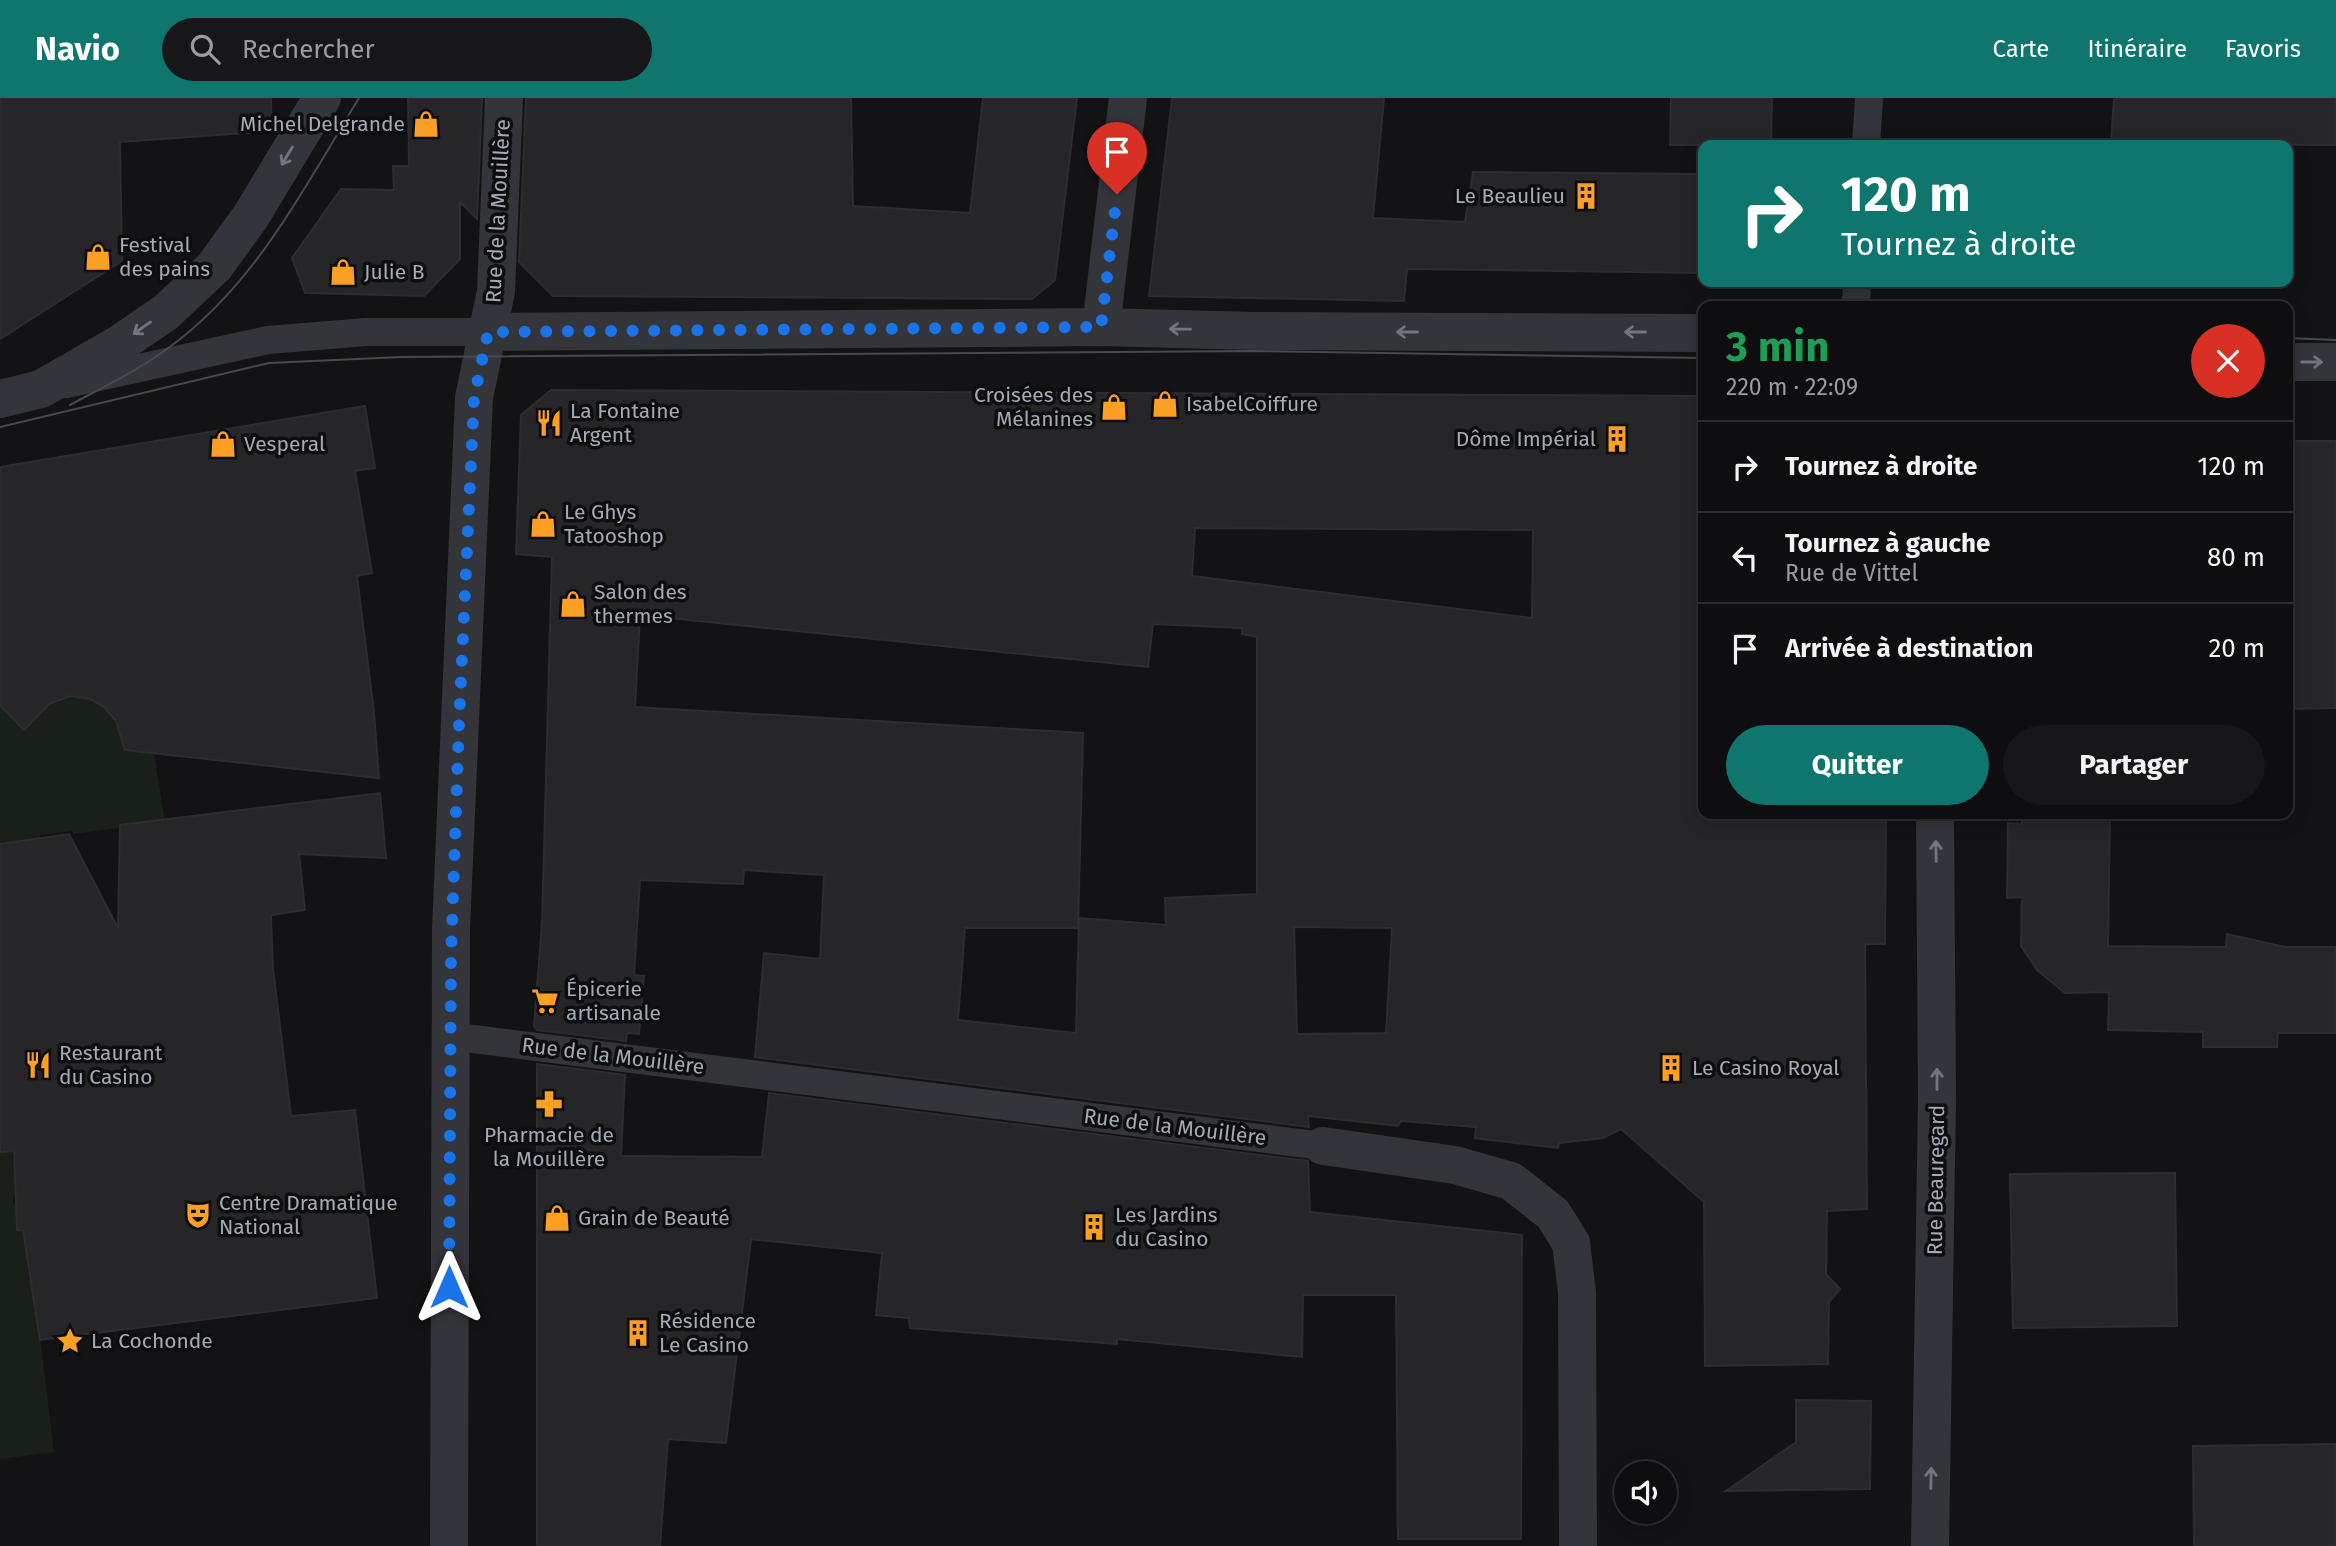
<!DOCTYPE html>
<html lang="fr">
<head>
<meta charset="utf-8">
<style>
	body { margin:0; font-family:"Fira Sans",sans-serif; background:#171719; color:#f1f3f6; height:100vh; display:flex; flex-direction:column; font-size:26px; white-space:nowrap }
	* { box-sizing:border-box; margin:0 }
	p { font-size:23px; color:#9b9c9f }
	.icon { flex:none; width:38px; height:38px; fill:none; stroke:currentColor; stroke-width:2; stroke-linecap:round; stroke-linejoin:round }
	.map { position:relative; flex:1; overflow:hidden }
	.details { position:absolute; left:1698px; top:203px; width:595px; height:518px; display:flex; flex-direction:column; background:#0e0e10; border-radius:14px; box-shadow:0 4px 18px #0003,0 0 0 2px #2e2e30 }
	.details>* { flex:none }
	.guide { position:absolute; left:1698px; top:42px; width:595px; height:147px; border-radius:14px; box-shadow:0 4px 18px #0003,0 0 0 2px #2e2e30; background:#0f766e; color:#fff; overflow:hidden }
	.buttons { position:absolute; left:1614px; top:1363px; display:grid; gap:14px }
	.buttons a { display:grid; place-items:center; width:63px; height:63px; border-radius:50%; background:#0e0e10; box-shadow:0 4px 18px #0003,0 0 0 2px #2e2e30; font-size:35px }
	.pin { position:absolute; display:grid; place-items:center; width:60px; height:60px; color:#fff; margin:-72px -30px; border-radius:50% 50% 50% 0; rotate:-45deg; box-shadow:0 0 7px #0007 }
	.pin .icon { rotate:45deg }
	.me { position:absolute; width:77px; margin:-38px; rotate:0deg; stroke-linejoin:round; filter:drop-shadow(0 0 5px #0008) }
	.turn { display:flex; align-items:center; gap:24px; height:147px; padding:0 28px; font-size:32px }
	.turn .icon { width:91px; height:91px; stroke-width:2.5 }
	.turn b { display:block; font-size:49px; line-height:60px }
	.round { display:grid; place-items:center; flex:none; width:74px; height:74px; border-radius:37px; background:#171719 }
	.summary { display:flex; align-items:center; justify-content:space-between; height:119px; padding:0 28px }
	h1 { font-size:42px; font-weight:700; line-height:52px; color:#1e9e55 }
	.cta { display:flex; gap:14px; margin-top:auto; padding:14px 28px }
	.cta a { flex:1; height:80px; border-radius:42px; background:#0f766e; color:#fff; font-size:28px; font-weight:700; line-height:80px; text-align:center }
	.cta a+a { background:#171719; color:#f1f3f6 }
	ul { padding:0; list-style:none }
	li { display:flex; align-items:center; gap:21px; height:91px; padding:0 28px; border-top:2px solid #2e2e30 }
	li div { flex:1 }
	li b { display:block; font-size:26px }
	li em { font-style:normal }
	header { display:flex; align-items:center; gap:42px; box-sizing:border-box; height:98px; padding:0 35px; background:#0f766e; color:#fff }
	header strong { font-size:33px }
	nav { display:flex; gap:38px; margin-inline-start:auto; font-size:24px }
	.search { width:490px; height:63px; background:#171719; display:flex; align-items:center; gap:18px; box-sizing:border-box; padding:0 24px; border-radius:38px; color:#9b9c9f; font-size:26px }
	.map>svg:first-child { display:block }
</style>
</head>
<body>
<header>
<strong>Navio</strong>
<div class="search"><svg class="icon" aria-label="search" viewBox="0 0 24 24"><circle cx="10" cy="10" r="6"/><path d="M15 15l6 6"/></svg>Rechercher</div>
<nav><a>Carte</a><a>Itinéraire</a><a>Favoris</a></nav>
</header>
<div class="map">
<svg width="2336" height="1448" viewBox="0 0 2336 1448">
	<rect width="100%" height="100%" fill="#131315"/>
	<!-- green -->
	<path fill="#192019" d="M83,569L151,638L165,724L73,736V733L40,737V740L0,746V584Z
		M12,1053L13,1067H18L21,1096L14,1097L13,1106L22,1105L17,1132H25L29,1182L49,1180L38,1223L54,1354L0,1361V1054Z"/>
	<!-- building -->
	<path fill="#262629" stroke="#2d2d31" stroke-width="2" fill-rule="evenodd" d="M0,0H271L272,33L120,44L122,163L0,241Z
		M408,0H482L477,121L460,104V161L424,198L305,195L292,160L341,91L394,92L393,68H409Z
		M526,0H851L853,108L970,115L983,0H1077L1055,182L1032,201L553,198L519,164Z
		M1172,0H1384L1373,120L1465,124L1473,74L1703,76V175L1407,171L1404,203L1149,198Z
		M1671,0H1772L1771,47H1670Z
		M2114,0H2336V47L2111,46Z
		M551,292L1703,298V716H1886L1885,846H1865L1867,1111L1827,1113L1826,1176L1840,1191L1829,1204L1828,1266L1705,1268L1704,1104L1621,1031L1603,1040L1559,1045L1558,1050L1475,1040L1476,1029L1401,1023L1398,1028L1308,1018L1309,1029L755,959L764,855L820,861L824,777L744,772L743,786L640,782L634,877L644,878L639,936L627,935L626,943L537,932L534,928L542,825L552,459L516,456L521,317ZM1195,430L1533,432L1532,520L1192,478ZM640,517L1148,569L1153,526L1242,530V536L1257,539V796L1165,800L1166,827L1079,820L1076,935L958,922L965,830H1078L1083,635L635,609ZM1294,829L1392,830L1386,935L1297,936Z
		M365,308L375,370L355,373L372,475L357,478L374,614L379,680L125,652L116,623L103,608L90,601L70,598L49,606L24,632L0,607V369Z
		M2287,343H2336V610L2287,611Z
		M380,695L386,760L299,756L305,812L271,817L273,871L291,1018L355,1012L377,1200L40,1242L23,1132H17L14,1053L0,1054V746L69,736L118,830L120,727Z
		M2022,716H2110L2108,848L2226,849L2227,836L2285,849H2336V935H2278L2277,949H2203V934L2108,932L2109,894L2065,895L2037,872L2021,848L2022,799L2007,800L2008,725L2022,726Z
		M537,966L625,977L621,1058L762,1059L769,995L1308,1063L1310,1114L1522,1137L1521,1441H1398L1396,1197H1303L1302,1259L1117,1241V1246L910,1230L909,1220L876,1217L882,1155L751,1141L726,1345L668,1341L660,1448H537Z
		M2175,1075L2177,1228L2013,1230L2010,1076Z
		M1796,1302L1871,1303L1870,1391L1726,1393L1796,1344Z
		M2336,1346V1448H2194L2193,1348Z"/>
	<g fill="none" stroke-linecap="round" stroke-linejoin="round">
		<!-- service -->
		<path stroke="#34353a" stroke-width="28" d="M1866,47L1869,0
			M1856,208L1857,184
			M66,286L268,242L366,234H488
			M450,938L1323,1048"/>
		<!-- minor -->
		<path stroke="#34353a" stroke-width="38" d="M1101,229L1128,0
			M488,234L1101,229L1254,233L1703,235
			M2287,264H2336
			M0,301L41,291L121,245L166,214L214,169L251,118L322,0
			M1323,1048L1455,1067L1511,1083L1553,1116L1571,1145L1577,1194L1578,1448
			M449,1448L451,831L474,300L496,193L504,0
			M1930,1448L1937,1001L1935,716"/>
		<!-- tram -->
		<path stroke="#46494f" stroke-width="2" d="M2287,240L2336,242
			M70,307C105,288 143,270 175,245C258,182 306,87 359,0
			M0,329L269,265L401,259L1254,253L1703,260"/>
	</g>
	<!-- one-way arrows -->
	<defs><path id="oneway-shaft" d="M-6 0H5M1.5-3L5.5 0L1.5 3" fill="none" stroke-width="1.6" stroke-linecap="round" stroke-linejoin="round" transform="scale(1.75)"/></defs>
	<g stroke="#71767e">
		<use href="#oneway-shaft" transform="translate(287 58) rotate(121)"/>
		<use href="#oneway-shaft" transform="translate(142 230) rotate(145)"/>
		<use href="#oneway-shaft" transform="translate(1180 231) rotate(-179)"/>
		<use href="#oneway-shaft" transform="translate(1407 234) rotate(-180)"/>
		<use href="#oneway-shaft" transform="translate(1635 234) rotate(-180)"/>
		<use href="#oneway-shaft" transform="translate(2312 264)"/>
		<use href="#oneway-shaft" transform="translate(1936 753) rotate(-91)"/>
		<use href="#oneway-shaft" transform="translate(1937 981) rotate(-90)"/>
		<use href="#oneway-shaft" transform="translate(1931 1380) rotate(-89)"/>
	</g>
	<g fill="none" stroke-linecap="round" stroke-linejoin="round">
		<!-- route -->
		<path stroke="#1a73e8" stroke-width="12" stroke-dasharray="0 21.6" d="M449,1189L451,858L459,625L474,300L488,234L1101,229L1117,96"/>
	</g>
	<!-- icons -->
	<defs>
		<symbol id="shop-bare" viewBox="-9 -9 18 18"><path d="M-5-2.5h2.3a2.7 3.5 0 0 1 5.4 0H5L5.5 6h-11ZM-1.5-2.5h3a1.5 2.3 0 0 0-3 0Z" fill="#fd9f22" stroke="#0e0e10" stroke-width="2.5" paint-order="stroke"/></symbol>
		<symbol id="building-bare" viewBox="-9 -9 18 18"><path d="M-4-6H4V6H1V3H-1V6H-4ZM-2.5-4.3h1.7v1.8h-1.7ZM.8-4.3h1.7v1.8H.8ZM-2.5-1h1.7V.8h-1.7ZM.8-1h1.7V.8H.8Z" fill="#fd9f22" stroke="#0e0e10" stroke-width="2.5" paint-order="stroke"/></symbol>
		<symbol id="restaurant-bare" viewBox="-9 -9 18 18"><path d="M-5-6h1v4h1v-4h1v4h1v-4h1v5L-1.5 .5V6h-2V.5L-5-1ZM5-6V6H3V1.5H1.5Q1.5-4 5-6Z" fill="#fd9f22" stroke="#0e0e10" stroke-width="2.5" paint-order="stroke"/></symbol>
		<symbol id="supermarket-bare" viewBox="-9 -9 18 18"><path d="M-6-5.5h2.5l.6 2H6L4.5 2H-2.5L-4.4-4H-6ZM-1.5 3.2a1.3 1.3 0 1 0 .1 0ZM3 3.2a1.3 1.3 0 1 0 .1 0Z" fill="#fd9f22" stroke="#0e0e10" stroke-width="2.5" paint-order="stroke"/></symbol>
		<symbol id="pharmacy-bare" viewBox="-9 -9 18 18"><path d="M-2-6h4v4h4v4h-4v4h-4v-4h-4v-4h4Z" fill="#fd9f22" stroke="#0e0e10" stroke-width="2.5" paint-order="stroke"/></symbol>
		<symbol id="theatre-bare" viewBox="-9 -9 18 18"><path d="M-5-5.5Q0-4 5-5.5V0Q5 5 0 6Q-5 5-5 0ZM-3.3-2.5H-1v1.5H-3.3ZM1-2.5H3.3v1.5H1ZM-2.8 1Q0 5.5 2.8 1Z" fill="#fd9f22" stroke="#0e0e10" stroke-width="2.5" paint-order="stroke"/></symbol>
		<symbol id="sight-bare" viewBox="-9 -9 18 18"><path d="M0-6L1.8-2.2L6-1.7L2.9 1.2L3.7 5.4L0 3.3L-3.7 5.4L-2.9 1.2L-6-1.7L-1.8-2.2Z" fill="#fd9f22" stroke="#0e0e10" stroke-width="2.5" paint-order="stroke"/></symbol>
	</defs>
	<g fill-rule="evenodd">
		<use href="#shop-bare" x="407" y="7" width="38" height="38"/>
		<use href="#building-bare" x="1567" y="79" width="38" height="38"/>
		<use href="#shop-bare" x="79" y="140" width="38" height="38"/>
		<use href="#shop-bare" x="324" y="155" width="38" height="38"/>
		<use href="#shop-bare" x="1146" y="287" width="38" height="38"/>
		<use href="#shop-bare" x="1095" y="290" width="38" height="38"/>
		<use href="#restaurant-bare" x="530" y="306" width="38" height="38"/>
		<use href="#building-bare" x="1598" y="322" width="38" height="38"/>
		<use href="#shop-bare" x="204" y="327" width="38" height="38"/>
		<use href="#shop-bare" x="524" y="407" width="38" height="38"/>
		<use href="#shop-bare" x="554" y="487" width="38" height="38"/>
		<use href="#supermarket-bare" x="526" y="884" width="38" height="38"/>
		<use href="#restaurant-bare" x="19" y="948" width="38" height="38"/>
		<use href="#building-bare" x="1652" y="951" width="38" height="38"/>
		<use href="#pharmacy-bare" x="530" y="987" width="38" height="38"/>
		<use href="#theatre-bare" x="179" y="1098" width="38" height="38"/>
		<use href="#shop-bare" x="538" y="1101" width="38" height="38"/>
		<use href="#building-bare" x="1075" y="1110" width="38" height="38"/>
		<use href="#building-bare" x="619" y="1216" width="38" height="38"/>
		<use href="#sight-bare" x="51" y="1224" width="38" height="38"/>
	</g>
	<g text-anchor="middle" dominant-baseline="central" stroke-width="7" stroke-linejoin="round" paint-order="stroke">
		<!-- poi labels -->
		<g font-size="21" fill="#a3abb6" stroke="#0e0e10" text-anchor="start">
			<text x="405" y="26" text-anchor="end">Michel Delgrande</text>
			<text x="1565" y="98" text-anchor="end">Le Beaulieu</text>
			<text x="119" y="147">Festival<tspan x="119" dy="24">des pains</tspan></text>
			<text x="364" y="174">Julie B</text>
			<text x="1093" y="297" text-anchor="end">Croisées des<tspan x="1093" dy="24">Mélanines</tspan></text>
			<text x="1186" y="306">IsabelCoiffure</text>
			<text x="570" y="313">La Fontaine<tspan x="570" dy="24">Argent</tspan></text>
			<text x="1596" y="341" text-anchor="end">Dôme Impérial</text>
			<text x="244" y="346">Vesperal</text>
			<text x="564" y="414">Le Ghys<tspan x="564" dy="24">Tatooshop</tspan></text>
			<text x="594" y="494">Salon des<tspan x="594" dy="24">thermes</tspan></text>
			<text x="566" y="891">Épicerie<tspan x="566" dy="24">artisanale</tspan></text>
			<text x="59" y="955">Restaurant<tspan x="59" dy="24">du Casino</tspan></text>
			<text x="1692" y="970">Le Casino Royal</text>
			<text x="549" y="1037" text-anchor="middle">Pharmacie de<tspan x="549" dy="24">la Mouillère</tspan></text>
			<text x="219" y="1105">Centre Dramatique<tspan x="219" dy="24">National</tspan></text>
			<text x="1115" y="1117">Les Jardins<tspan x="1115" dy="24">du Casino</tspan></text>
			<text x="578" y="1120">Grain de Beauté</text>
			<text x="659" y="1223">Résidence<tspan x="659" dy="24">Le Casino</tspan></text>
			<text x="91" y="1243">La Cochonde</text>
		</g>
		<!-- street labels -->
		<g font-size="21" fill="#a3abb6" stroke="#0e0e10">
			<text transform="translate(498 113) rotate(-87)">Rue de la Mouillère</text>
			<text transform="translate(613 958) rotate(7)">Rue de la Mouillère</text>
			<text transform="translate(1175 1029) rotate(7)">Rue de la Mouillère</text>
			<text transform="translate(1936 1082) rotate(-89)">Rue Beauregard</text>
		</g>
	</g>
</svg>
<div class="buttons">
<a><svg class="icon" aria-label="sound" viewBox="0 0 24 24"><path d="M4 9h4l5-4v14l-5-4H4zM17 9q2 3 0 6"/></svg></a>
</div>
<div class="pin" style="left:1117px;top:96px;background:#d93025"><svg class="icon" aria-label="arrive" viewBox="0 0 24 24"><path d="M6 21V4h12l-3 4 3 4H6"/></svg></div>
<svg class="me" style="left:449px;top:1189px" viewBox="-20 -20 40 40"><path d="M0-17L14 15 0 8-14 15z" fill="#1a73e8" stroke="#fff" stroke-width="4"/></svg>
<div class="guide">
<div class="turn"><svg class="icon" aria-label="right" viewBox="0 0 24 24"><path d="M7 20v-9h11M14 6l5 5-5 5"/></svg><div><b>120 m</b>Tournez à droite</div></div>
</div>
<section class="details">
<div class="summary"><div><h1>3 min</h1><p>220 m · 22:09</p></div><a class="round" style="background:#d93025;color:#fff"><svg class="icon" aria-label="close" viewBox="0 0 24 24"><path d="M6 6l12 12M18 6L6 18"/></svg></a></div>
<ul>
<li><svg class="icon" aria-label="right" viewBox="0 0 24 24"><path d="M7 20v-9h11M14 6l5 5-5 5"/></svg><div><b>Tournez à droite</b></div><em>120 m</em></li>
<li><svg class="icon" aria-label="left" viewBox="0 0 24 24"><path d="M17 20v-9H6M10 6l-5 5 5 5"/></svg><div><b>Tournez à gauche</b><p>Rue de Vittel</p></div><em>80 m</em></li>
<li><svg class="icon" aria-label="arrive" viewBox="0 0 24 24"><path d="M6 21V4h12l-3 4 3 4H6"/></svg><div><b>Arrivée à destination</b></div><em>20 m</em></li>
</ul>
<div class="cta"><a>Quitter</a><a>Partager</a></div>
</section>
</div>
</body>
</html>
